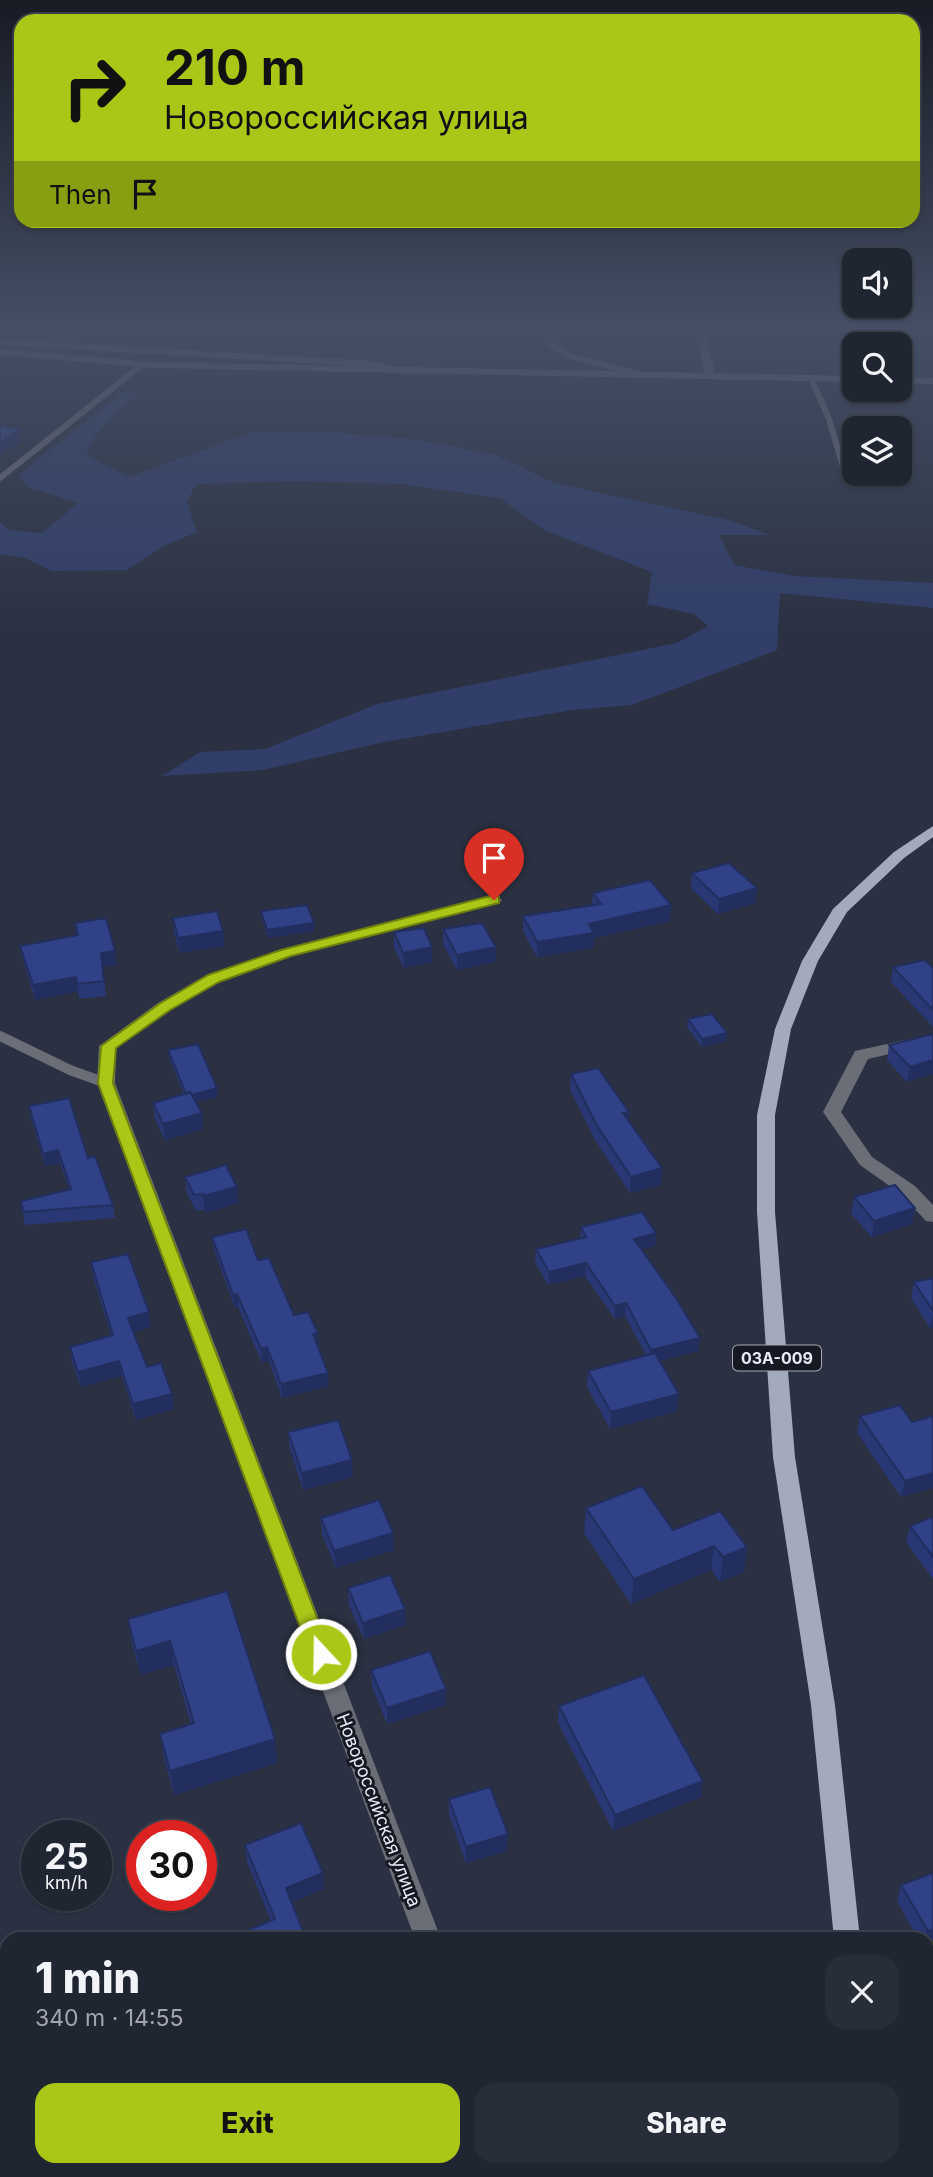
<!DOCTYPE html>
<html lang="en">
<head>
<meta charset="utf-8">
<style>
	body { margin:0; font-family:Inter,sans-serif; background:#282d3a; color:#f1f3f6; height:100vh; display:flex; flex-direction:column; font-size:26px; white-space:nowrap }
	* { box-sizing:border-box; margin:0 }
	p { font-size:23px; color:#a2a5ac }
	.icon { flex:none; width:38px; height:38px; fill:none; stroke:currentColor; stroke-width:2; stroke-linecap:round; stroke-linejoin:round }
	.map { position:relative; flex:1; overflow:hidden }
	.panel { position:absolute; left:0px; top:1932px; width:934px; height:245px; display:flex; flex-direction:column; background:#202532; border-radius:21px 21px 0 0; box-shadow:0 2px 5px #0004,0 0 0 2px #3d424d }
	.panel>* { flex:none }
	.guide { position:absolute; left:14px; top:14px; width:906px; height:214px; border-radius:21px; box-shadow:0 2px 5px #0004,0 0 0 2px #3d424d; background:#aac717; color:#111; overflow:hidden }
	.controls { position:absolute; left:842px; top:248px; display:grid; gap:14px }
	.controls a { display:grid; place-items:center; width:70px; height:70px; border-radius:14px; background:#202532; box-shadow:0 2px 5px #0004,0 0 0 2px #3d424d; font-size:35px }
	.speed { position:absolute; left:21px; top:1820px; display:flex; gap:14px; font-size:35px; font-weight:700; text-align:center }
	.speed>* { display:grid; place-content:center; width:91px; height:91px; border-radius:50%; background:#202532; box-shadow:0 2px 5px #0004,0 0 0 2px #3d424d; line-height:1 }
	.speed small { font-size:18px; font-weight:400 }
	.speed .limit { border:10px solid #d22; background:#fff; color:#111 }
	.pin { position:absolute; display:grid; place-items:center; width:60px; height:60px; color:#fff; margin:-72px -30px; border-radius:50% 50% 50% 0; rotate:-45deg; box-shadow:0 0 7px #0007 }
	.pin .icon { rotate:45deg }
	.me { position:absolute; width:77px; margin:-38px; rotate:339deg; stroke-linejoin:round; filter:drop-shadow(0 0 5px #0008) }
	.turn { display:flex; align-items:center; gap:24px; height:147px; padding:0 35px; font-size:32px }
	.turn .icon { width:91px; height:91px; stroke-width:2.5 }
	.turn b { display:block; font-size:49px; line-height:60px }
	.then { display:flex; align-items:center; height:66px; padding:0 35px; background:#0003; gap:14px; font-size:26px }
	.round { display:grid; place-items:center; flex:none; width:74px; height:74px; border-radius:21px; background:#282d3a }
	.head { display:flex; align-items:center; justify-content:space-between; height:119px; padding:0 35px }
	h1 { font-size:42px; font-weight:800; line-height:52px }
	.cta { display:flex; gap:14px; margin-top:auto; padding:14px 35px }
	.cta a { flex:1; height:80px; border-radius:21px; background:#aac717; color:#111; font-size:28px; font-weight:800; line-height:80px; text-align:center }
	.cta a+a { background:#282d3a; color:#f1f3f6 }
	.map>svg:first-child { display:block }
</style>
</head>
<body>
<div class="map">
<svg width="933" height="2177" viewBox="0 0 933 2177">
	<rect width="100%" height="100%" fill="#2b3142"/>
	<!-- green -->
	<path fill="#313e69" d="M123,392L138,393L96,434L86,455L129,477L255,431H319L421,440L496,455L554,483L728,520L770,535H719L734,565L794,576L933,583V608L780,593L777,650L632,705L572,710L384,742L263,770L162,776L200,752L265,749L377,704L677,643L708,626L694,614L647,604L652,572L544,530L500,498L401,484L299,481L196,484L187,502L197,532L164,546L127,570L52,571L25,558L0,554V522L9,530L42,533L78,503L30,488L18,475Z"/>
	<g fill="none" stroke-linecap="round" stroke-linejoin="round">
		<!-- service-far2 -->
		<path stroke="#6b6e77" stroke-width="6" d="M546,327L548,342L566,355L643,375
			M0,342L375,364L393,370
			M811,378L829,419L847,480
			M0,478L143,364"/>
		<!-- service-far1 -->
		<path stroke="#6b6e77" stroke-width="10" d="M0,1036L70,1070L106,1083"/>
		<!-- service -->
		<path stroke="#6b6e77" stroke-width="16" d="M928,2028H933"/>
		<!-- minor -->
		<path fill="#6b6e77" fill-rule="evenodd" d="M694,327H703L715,373L854,376V382L154,368L0,355V349L154,362L705,373Z
			M900,377L933,378V384L900,383Z
			M494,895L502,900L499,903L292,956L219,981L170,1011L116,1048L115,1083L441,1939H415L97,1083L99,1046L158,1003L207,975L280,950Z
			M933,1034V1044L868,1059L841,1112L872,1157L915,1186L933,1205V1222L926,1221L901,1194L860,1165L823,1112L855,1051Z
			M500,2170H530L533,2177H503Z"/>
		<!-- primary -->
		<path fill="#a3aabc" fill-rule="evenodd" d="M933,826V837L904,858L847,912L818,961L791,1029L775,1115V1212L795,1457L835,1705L860,1939H834L811,1705L773,1457L757,1212V1115L775,1029L802,961L833,909L894,852Z
			M861,2170H891L892,2177H862Z"/>
	</g>
	<!-- wall -->
	<path fill="#293874" d="M635,327H672L671,336H635Z
		M692,873L757,888L755,903L718,914L691,888Z
		M593,893L671,905L670,921L594,938L593,948L537,957L523,931V916L592,905Z
		M261,911L314,923V931L268,938L262,919Z
		M173,918L225,946L180,953L174,933Z
		M75,923L117,965L103,967L106,996L79,999L78,991L35,1000L23,960L20,946L76,935Z
		M443,929L496,947L495,962L457,970L443,944Z
		M394,932L432,962L404,968L394,948Z
		M893,967L933,968V1027L891,982Z
		M688,1019L727,1033L726,1041L702,1047L687,1027Z
		M933,1034L907,1082L887,1060L889,1045Z
		M168,1050L218,1097L196,1102L203,1129L165,1140L155,1119L153,1103L184,1094L169,1058Z
		M571,1074L629,1112L628,1120L662,1168L661,1185L630,1193L595,1140L570,1090Z
		M29,1106L88,1158L113,1205L115,1218L25,1225L21,1201L69,1189L60,1163L45,1166L31,1119Z
		M185,1177L239,1203L205,1213V1210L196,1211L187,1193Z
		M854,1197L915,1208L912,1224L872,1237L851,1214Z
		M581,1227L656,1233L655,1246L642,1249L700,1338L698,1351L660,1361L679,1394L677,1411L610,1429L587,1387L588,1371L646,1355L625,1316L615,1319L585,1276L548,1285L535,1262L536,1249L580,1238Z
		M212,1237L258,1260L294,1315L319,1347L329,1386L282,1398L269,1361L262,1363L238,1307L235,1308L214,1250Z
		M91,1262L151,1327L134,1332L147,1367L172,1394L174,1409L136,1420L122,1376L81,1387L72,1362L70,1347L111,1335L93,1277Z
		M933,1278V1328H930L911,1298L914,1282Z
		M860,1416L912,1422L933,1416V1488L901,1497L857,1433Z
		M288,1432L353,1477L303,1490L290,1449Z
		M586,1508L747,1547L744,1572L720,1582L711,1570L631,1604L584,1533Z
		M933,1517V1579L906,1542L910,1526Z
		M321,1518L394,1550L336,1568L322,1534Z
		M348,1588L405,1609L406,1625L364,1639L349,1605Z
		M227,1591L275,1739L277,1763L174,1795L164,1758L160,1734L191,1724L174,1665L141,1675L132,1644L128,1619Z
		M371,1670L446,1689V1705L387,1724L372,1686Z
		M559,1706L701,1797L613,1831L558,1723Z
		M449,1799L507,1851L466,1863L449,1815Z
		M245,1845L323,1873L324,1889L292,1902L306,1939L271,1921L247,1862Z
		M933,1873V1944L928,1946V1939H918L897,1901L901,1885Z
		M933,2079V2100L930,2087Z
		M388,2170H468L470,2177H390Z
		M599,2170H656L641,2177H603Z
		M693,2170H711L696,2177Z"/>
	<!-- shaded-wall -->
	<path fill="#222e5e" d="M20,429L21,441L0,456V443Z
		M757,888L755,903L718,914L719,899Z
		M671,905L670,921L594,938L593,948L537,957V942L589,924Z
		M314,923V931L268,938L267,930Z
		M223,931L225,946L180,953L178,938Z
		M432,947V962L404,968L403,953Z
		M496,947L495,962L457,970V955Z
		M115,951L117,965L103,967L106,996L101,953Z
		M76,977L78,991L35,1000L33,985Z
		M727,1033L726,1041L702,1047V1039Z
		M933,1060V1074L907,1082L910,1067Z
		M217,1088L218,1097L188,1104L187,1096Z
		M629,1112L628,1128L623,1113Z
		M202,1113L203,1129L165,1140L163,1124Z
		M58,1150L60,1163L45,1166L43,1154Z
		M662,1168L661,1185L630,1193L631,1177Z
		M237,1187L239,1203L205,1213L203,1196Z
		M915,1208L912,1224L872,1237L874,1221Z
		M656,1233L655,1246L633,1252L634,1239Z
		M586,1263L585,1276L548,1285L549,1272Z
		M237,1294L238,1307L235,1308L233,1295Z
		M626,1303L625,1316L615,1319V1306Z
		M149,1312L151,1327L131,1333L128,1318Z
		M933,1314V1328H930Z
		M318,1333L319,1347L314,1348L313,1334Z
		M700,1338L698,1351L650,1363L651,1350Z
		M267,1347L269,1361L262,1363L261,1349Z
		M119,1361L122,1376L81,1387L78,1372Z
		M328,1373L329,1386L282,1398L281,1384Z
		M172,1394L174,1409L136,1420L133,1404Z
		M679,1394L677,1411L610,1429L611,1412Z
		M352,1460L353,1477L303,1490L302,1473Z
		M933,1473V1488L901,1497L905,1481Z
		M393,1533L394,1550L336,1568L334,1551Z
		M714,1546L711,1570L631,1604L634,1579Z
		M747,1547L744,1572L720,1582L723,1557Z
		M405,1609L406,1625L364,1639L363,1623Z
		M170,1641L174,1665L141,1675L136,1651Z
		M446,1689V1705L387,1724V1708Z
		M275,1739L277,1763L174,1795L170,1771Z
		M703,1781L701,1797L613,1831L615,1815Z
		M508,1834L507,1851L466,1863V1847Z
		M323,1873L324,1889L287,1904L286,1888Z
		M933,1929V1944L928,1946V1939H925L928,1931Z
		M614,2170H656L641,2177H611L612,2171Z
		M697,2170H711L696,2177Z"/>
	<!-- building -->
	<path fill="#304187" stroke="#222e5e" stroke-width="2" d="M0,426L20,429L0,443Z
		M729,863L757,888L719,899L692,873Z
		M650,880L671,905L589,924L594,933L537,942L523,916L601,904L593,893Z
		M307,905L314,923L267,930L261,911Z
		M217,911L223,931L178,938L173,918Z
		M106,918L115,951L101,953L104,981L77,984L76,977L33,985L20,946L78,935L75,923Z
		M482,923L496,947L457,955L443,929Z
		M424,928L432,947L403,953L394,932Z
		M925,960L933,968V1010L893,967Z
		M712,1014L727,1033L702,1039L688,1019Z
		M933,1034V1060L910,1067L889,1045Z
		M198,1044L217,1088L192,1095L190,1092L186,1094L168,1050Z
		M598,1068L629,1112L623,1113L662,1168L631,1177L596,1124L571,1074Z
		M190,1092L202,1113L163,1124L153,1103Z
		M69,1098L88,1158L95,1156L113,1205L23,1212L21,1201L71,1189L58,1150L43,1154L29,1106Z
		M226,1165L237,1187L203,1196V1194L194,1195L185,1177Z
		M895,1185L915,1208L874,1221L854,1197Z
		M642,1212L656,1233L634,1239L676,1298L700,1338L651,1350L626,1303L615,1306L586,1263L549,1272L536,1249L586,1237L581,1227Z
		M246,1229L258,1260L269,1258L294,1315L308,1312L318,1333L313,1334L328,1373L281,1384L267,1347L261,1349L237,1294L233,1295L212,1237Z
		M128,1254L149,1312L128,1318L147,1367L161,1363L172,1394L133,1404L119,1361L78,1372L70,1347L113,1335L91,1262Z
		M933,1278V1311L914,1282Z
		M655,1353L679,1394L611,1412L588,1371Z
		M900,1405L912,1422L933,1416V1473L905,1481L860,1416Z
		M338,1420L352,1460L302,1473L288,1432Z
		M642,1486L673,1530L720,1511L747,1547L723,1557L714,1546L634,1579L586,1508Z
		M379,1500L393,1533L334,1551L321,1518Z
		M933,1517V1557L910,1526Z
		M390,1575L405,1609L363,1623L348,1588Z
		M227,1591L275,1739L170,1771L160,1734L194,1723L170,1641L136,1651L128,1619Z
		M430,1651L446,1689L387,1708L371,1670Z
		M644,1675L703,1781L615,1815L559,1706Z
		M490,1787L508,1834L466,1847L449,1799Z
		M301,1823L323,1873L286,1888L306,1939H227L275,1919L245,1845Z
		M933,1873V1929L928,1931L901,1885Z
		M393,2170H468L470,2176L396,2177Z"/>
	<!-- sky -->
	<linearGradient id="sky" x2="0" y2="1"><stop stop-color="#181b24"/><stop offset="0.52" stop-color="#444e65"/><stop offset="1" stop-color="#444e65" stop-opacity="0"/></linearGradient>
	<rect width="933" height="631" fill="url(#sky)"/>
	<!-- route -->
	<path fill="#aac717" stroke="#6e810f" stroke-width="2" d="M494,895L499,897V903L291,956L219,982L170,1010L116,1048L113,1083L331,1654L328,1660L321,1663L313,1660L310,1654L98,1083L101,1046L159,1004L208,975L281,950Z"/>
	<g text-anchor="middle" dominant-baseline="central" stroke-width="6" stroke-linejoin="round" paint-order="stroke">
		<!-- shield labels -->
		<rect fill="#161921" stroke="#a8abb6" stroke-width="2" x="733" y="1345.5" width="88" height="25" rx="5"/>
		<g font-size="16" font-weight="bold" fill="#e6eaf6">
			<text x="777" y="1358">03А-009</text>
		</g>
		<!-- street labels -->
		<g font-size="18" fill="#e6eaf6" stroke="#161921">
			<text transform="translate(379 1810) rotate(69)">Новороссийская улица</text>
		</g>
	</g>
</svg>
<div class="controls">
<a><svg class="icon" aria-label="sound" viewBox="0 0 24 24"><path d="M4 9h4l5-4v14l-5-4H4zM17 9q2 3 0 6"/></svg></a>
<a><svg class="icon" aria-label="search" viewBox="0 0 24 24"><circle cx="10" cy="10" r="6"/><path d="M15 15l6 6"/></svg></a>
<a><svg class="icon" aria-label="layers" viewBox="0 0 24 24"><path d="M12 4l9 5-9 5-9-5zM3 14l9 5 9-5"/></svg></a>
</div>
<div class="speed"><div>25<small>km/h</small></div><div class="limit">30</div></div>
<div class="pin" style="left:494px;top:900px;background:#d93025"><svg class="icon" aria-label="arrive" viewBox="0 0 24 24"><path d="M6 21V4h12l-3 4 3 4H6"/></svg></div>
<svg class="me" style="left:321px;top:1654px" viewBox="-20 -20 40 40"><circle r="17" fill="#aac717" stroke="#fff" stroke-width="3"/><path d="M0-11L8 9 0 5-8 9z" fill="#fff"/></svg>
<div class="guide">
<div class="turn"><svg class="icon" aria-label="right" viewBox="0 0 24 24"><path d="M7 20v-9h11M14 6l5 5-5 5"/></svg><div><b>210 m</b>Новороссийская улица</div></div>
<div class="then">Then<svg class="icon" aria-label="arrive" viewBox="0 0 24 24"><path d="M6 21V4h12l-3 4 3 4H6"/></svg></div>
</div>
<section class="panel">
<div class="head"><div><h1>1 min</h1><p>340 m · 14:55</p></div><a class="round"><svg class="icon" aria-label="close" viewBox="0 0 24 24"><path d="M6 6l12 12M18 6L6 18"/></svg></a></div>
<div class="cta"><a>Exit</a><a>Share</a></div>
</section>
</div>
</body>
</html>
